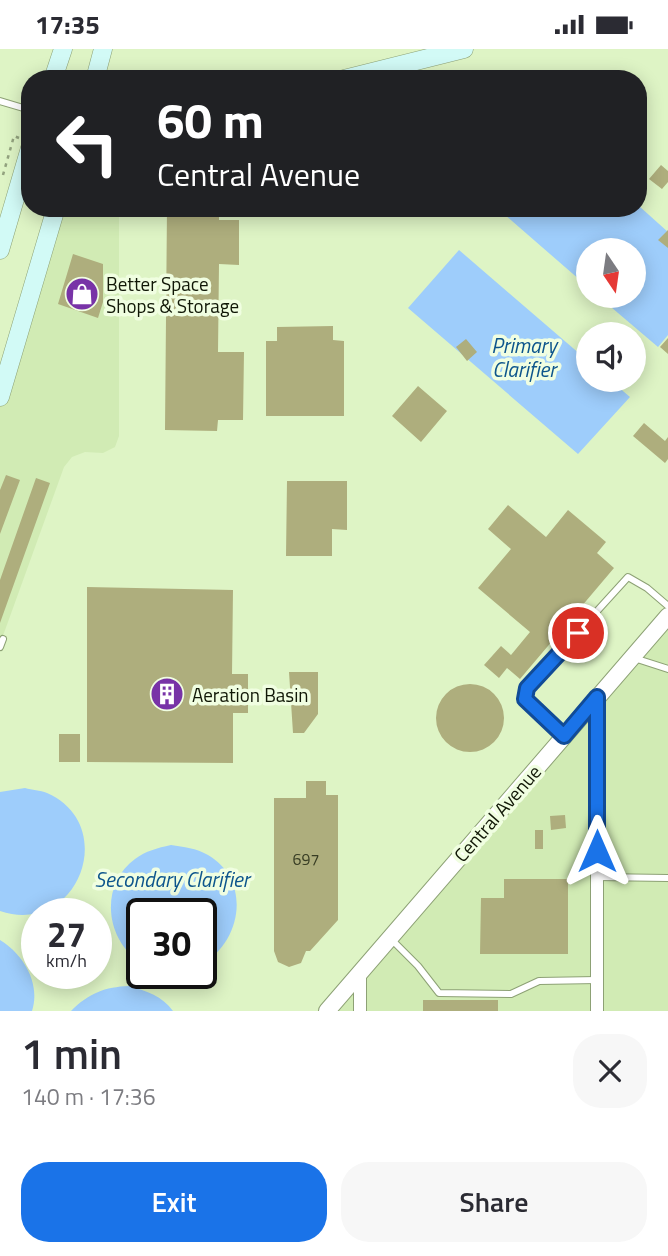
<!DOCTYPE html>
<html lang="en">
<head>
<meta charset="utf-8">
<style>
	body { margin:0; font-family:"Titillium Web",sans-serif; background:#f7f7f7; color:#2b2b33; height:100vh; display:flex; flex-direction:column; font-size:26px; white-space:nowrap }
	* { box-sizing:border-box; margin:0 }
	p { font-size:23px; color:#7c7c81 }
	.icon { flex:none; width:38px; height:38px; fill:none; stroke:currentColor; stroke-width:2; stroke-linecap:round; stroke-linejoin:round }
	.map { position:relative; height:962px; overflow:hidden }
	.drawer { display:flex; flex-direction:column; background:#fff; flex:1 }
	.drawer>* { flex:none }
	.hud { position:absolute; left:21px; top:21px; width:626px; height:147px; border-radius:28px; box-shadow:0 4px 18px #0003; background:#202124; color:#fff; overflow:hidden }
	.needle { width:46px; rotate:167deg }
	.tools { position:absolute; left:576px; top:189px; display:grid; gap:14px }
	.tools a { display:grid; place-items:center; width:70px; height:70px; border-radius:50%; background:#fff; box-shadow:0 4px 18px #0003; font-size:35px }
	.speed { position:absolute; left:21px; top:849px; display:flex; gap:14px; font-size:35px; font-weight:700; text-align:center }
	.speed>* { display:grid; place-content:center; width:91px; height:91px; border-radius:50%; background:#fff; box-shadow:0 4px 18px #0003; line-height:1 }
	.speed small { font-size:18px; font-weight:400 }
	.speed .limit { border:4px solid #111; border-radius:10px; background:#fff; color:#111 }
	.pin { position:absolute; display:grid; place-items:center; width:60px; height:60px; color:#fff; margin:-30px; border:4px solid #fff; border-radius:50%; box-shadow:0 2px 7px #0007 }
	.me { position:absolute; width:77px; margin:-38px; rotate:0deg; stroke-linejoin:round; filter:drop-shadow(0 0 5px #0008) }
	.turn { display:flex; align-items:center; gap:24px; height:147px; padding:0 21px; font-size:32px }
	.turn .icon { width:91px; height:91px; stroke-width:2.5 }
	.turn b { display:block; font-size:49px; line-height:60px }
	.round { display:grid; place-items:center; flex:none; width:74px; height:74px; border-radius:28px; background:#f7f7f7 }
	.summary { display:flex; align-items:center; justify-content:space-between; height:119px; padding:0 21px }
	h1 { font-size:42px; font-weight:600; line-height:52px }
	.cta { display:flex; gap:14px; margin-top:auto; padding:14px 21px }
	.cta a { flex:1; height:80px; border-radius:28px; background:#1a73e8; color:#fff; font-size:28px; font-weight:600; line-height:80px; text-align:center }
	.cta a+a { background:#f7f7f7; color:#2b2b33 }
	.status { display:flex; justify-content:space-between; align-items:center; height:49px; padding:0 35px; background:#fff; direction:ltr }
	.status svg { height:19px; fill:currentColor }
	.map>svg:first-child { display:block }
</style>
</head>
<body>
<div class="status"><b>17:35</b><svg viewBox="0 0 49 12"><path d="M0 12V9h3v3zM5 12V6h3v6zM10 12V3h3v9zM15 12V0h3v12zM26 1h20v11H26zM47 4h2v5h-2z"/></svg></div>
<div class="map">
<svg width="668" height="962" viewBox="0 0 668 962">
	<rect width="100%" height="100%" fill="#def4c5"/>
	<!-- built -->
	<path fill="#d1ebb4" d="M57,159H119V387L115,398L103,404L85,403L72,408L64,418L0,595V348Z
		M668,567V962H327Z"/>
	<!-- water -->
	<path fill="#9ecdfb" d="M639,157L668,183V286L658,298L598,247H634V201H588V238L497,159H639Z
		M459,201L588,312V331H610L630,348L578,405L408,259Z
		M25,739C32,741 40,741 47,744C120,776 78,888 0,862V743Z
		M171,796C184,798 196,799 208,806C252,832 242,893 201,916V864H142V914C105,892 99,836 135,810C146,802 157,799 171,796Z
		M0,891C23,905 41,934 32,962H0Z
		M129,937C147,942 162,947 173,962H71C89,944 105,938 129,937Z"/>
	<!-- building -->
	<path fill="#aeae7d" d="M661,116L668,122V133L662,140L649,130Z
		M167,159H219V171H239V216L219,215L218,303H244L243,371H218L217,382L165,381Z
		M668,181V199L658,191Z
		M73,205L103,215V253L98,269L58,255Z
		M333,277V291L344,292V367H266V292H277V278Z
		M668,289V305L660,298Z
		M466,290L477,303L467,312L456,298Z
		M418,337L447,362L421,393L392,367Z
		M644,374L665,392L668,388V410L665,414L633,387Z
		M6,426L20,431L0,485V441Z
		M36,429L50,434L0,574V531Z
		M287,432H347V481L332,480V507H286Z
		M508,456L546,488L568,461L606,493L597,504L614,519L520,630L507,619L499,629L484,616L501,597L511,606L530,583L478,539L511,500L488,480Z
		M87,538L233,541L232,625H248V664H233V714L87,713Z
		M289,623H318V665L304,684H293Z
		M436 669a34 34 0 1 1 68 0a34 34 0 1 1-68 0Z
		M59,685H80V713H59Z
		M306,732H326V746H338V871L310,902H306L301,914L289,918L278,913L274,902V749H306Z
		M565,766L566,779L551,781L550,767Z
		M535,781H543V800H535Z
		M504,830H568V905H480L481,849H504Z
		M423,951H498V962H423Z"/>
	<g fill="none" stroke-linecap="round" stroke-linejoin="round">
		<defs>
			<path id="service" d="M0,52L30,61
				M0,598L3,590
				M634,609L668,620
				M563,685L525,650L527,639L628,528L647,539L668,557
				M597,828L668,829
				M391,890L418,917L439,944L511,945L539,932L597,931"/>
			<path id="minor" d="M360,962V923
				M597,962V648"/>
			<path id="tertiary" d="M327,962L668,567"/>
			<path id="secondary" d="M53,30L63,0
				M95,30L103,0
				M344,30L464,0
				M0,201L30,99
				M0,348L56,159"/>
		</defs>
		<!-- service casing -->
		<use href="#service" stroke="#8da175" stroke-width="8"/>
		<!-- minor casing -->
		<use href="#minor" stroke="#8da175" stroke-width="14"/>
		<!-- tertiary casing -->
		<use href="#tertiary" stroke="#8da175" stroke-width="18"/>
		<!-- secondary casing -->
		<use href="#secondary" stroke="#8da175" stroke-width="19"/>
		<!-- path -->
		<path stroke="#93a37f" stroke-width="2.5" stroke-dasharray="3.5 5" stroke-linecap="butt" d="M3,126L14,87L19,89"/>
		<!-- service -->
		<use href="#service" stroke="#fff" stroke-width="6"/>
		<!-- minor -->
		<use href="#minor" stroke="#fff" stroke-width="12"/>
		<!-- tertiary -->
		<use href="#tertiary" stroke="#fff" stroke-width="16"/>
		<!-- secondary -->
		<use href="#secondary" stroke="#d2faf6" stroke-width="18"/>
	</g>
	<g fill="none" stroke-linecap="round" stroke-linejoin="round">
		<defs>
			<path id="route" d="M578,584L527,639L525,650L564,687L597,648V802"/>
		</defs>
		<!-- route casing -->
		<use href="#route" stroke="#114b97" stroke-width="18"/>
		<!-- route -->
		<use href="#route" stroke="#1a73e8" stroke-width="12"/>
	</g>
	<!-- icons -->
	<defs>
		<symbol id="shop-disc" viewBox="-11 -11 22 22"><circle r="9.5" fill="#7833a7" stroke="#f0fee1"/><path d="M-5-2.5h2.3a2.7 3.5 0 0 1 5.4 0H5L5.5 6h-11ZM-1.5-2.5h3a1.5 2.3 0 0 0-3 0Z" fill="#fff"/></symbol>
		<symbol id="building-disc" viewBox="-11 -11 22 22"><circle r="9.5" fill="#7833a7" stroke="#f0fee1"/><path d="M-4-6H4V6H1V3H-1V6H-4ZM-2.5-4.3h1.7v1.8h-1.7ZM.8-4.3h1.7v1.8H.8ZM-2.5-1h1.7V.8h-1.7ZM.8-1h1.7V.8H.8Z" fill="#fff"/></symbol>
	</defs>
	<g fill-rule="evenodd">
		<use href="#shop-disc" x="63" y="226" width="38" height="38"/>
		<use href="#building-disc" x="148" y="626" width="38" height="38"/>
	</g>
	<g text-anchor="middle" dominant-baseline="central" stroke-width="7" stroke-linejoin="round" paint-order="stroke">
		<!-- number labels -->
		<g font-size="16" fill="#383d24">
			<text x="306" y="810">697</text>
		</g>
		<!-- poi labels -->
		<g font-size="19" fill="#101706" stroke="#f0fee1" text-anchor="start">
			<text x="106" y="234">Better Space<tspan x="106" dy="22">Shops &amp; Storage</tspan></text>
			<text x="192" y="645">Aeration Basin</text>
		</g>
		<!-- street labels -->
		<g font-size="19" fill="#101706" stroke="#f0fee1">
			<text transform="translate(497 764) rotate(-49)">Central Avenue</text>
		</g>
		<!-- water labels -->
		<g font-size="21" font-style="italic" fill="#0d558c" stroke="#f0fee1">
			<text x="524" y="296">Primary<tspan x="524" dy="24">Clarifier</tspan></text>
			<text x="172" y="830">Secondary Clarifier</text>
		</g>
	</g>
</svg>
<div class="tools">
<a><svg class="needle" viewBox="-14 -14 28 28"><path d="M0-13l5 13h-10z" fill="#e53935"/><path d="M0 13l5-13h-10z" fill="#7c7c81"/></svg></a>
<a><svg class="icon" aria-label="sound" viewBox="0 0 24 24"><path d="M4 9h4l5-4v14l-5-4H4zM17 9q2 3 0 6"/></svg></a>
</div>
<div class="speed"><div>27<small>km/h</small></div><div class="limit">30</div></div>
<div class="pin" style="left:578px;top:584px;background:#d93025"><svg class="icon" aria-label="arrive" viewBox="0 0 24 24"><path d="M6 21V4h12l-3 4 3 4H6"/></svg></div>
<svg class="me" style="left:597px;top:802px" viewBox="-20 -20 40 40"><path d="M0-17L14 15 0 8-14 15z" fill="#1a73e8" stroke="#fff" stroke-width="4"/></svg>
<div class="hud">
<div class="turn"><svg class="icon" aria-label="left" viewBox="0 0 24 24"><path d="M17 20v-9H6M10 6l-5 5 5 5"/></svg><div><b>60 m</b>Central Avenue</div></div>
</div>
</div>
<section class="drawer">
<div class="summary"><div><h1>1 min</h1><p>140 m · 17:36</p></div><a class="round"><svg class="icon" aria-label="close" viewBox="0 0 24 24"><path d="M6 6l12 12M18 6L6 18"/></svg></a></div>
<div class="cta"><a>Exit</a><a>Share</a></div>
</section>
</body>
</html>
